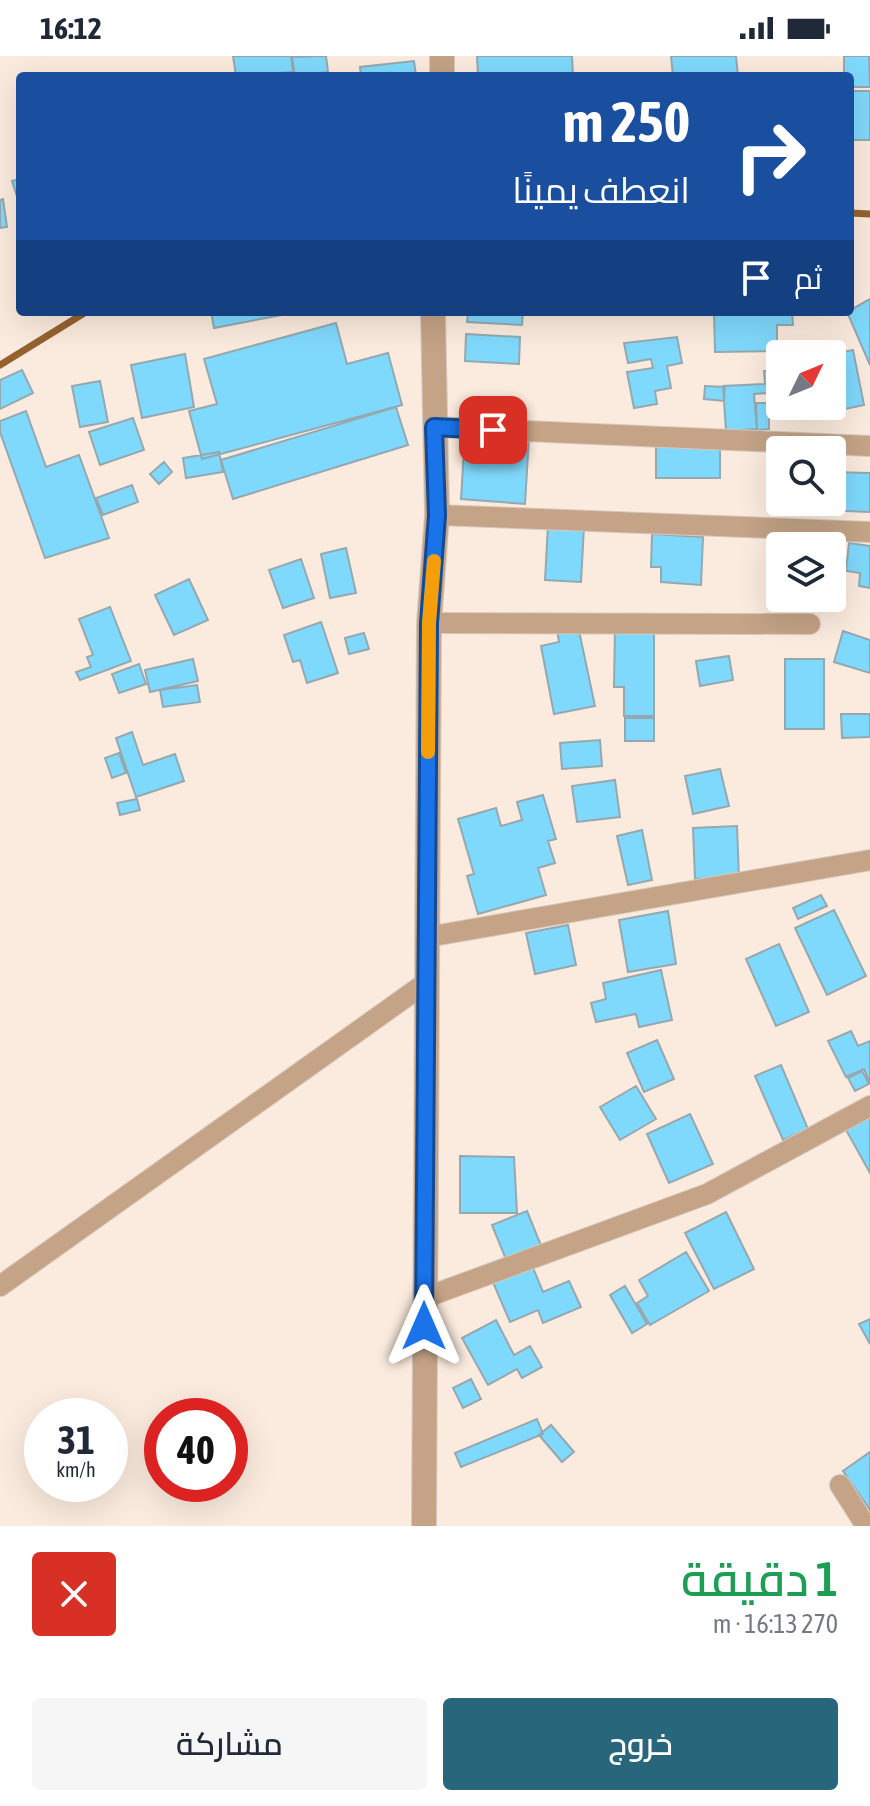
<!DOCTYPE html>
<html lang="ar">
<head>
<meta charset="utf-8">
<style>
	body { margin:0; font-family:"Asap Condensed",Cairo,sans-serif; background:#f6f6f7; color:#1f2937; direction:rtl; height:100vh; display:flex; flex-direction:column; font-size:30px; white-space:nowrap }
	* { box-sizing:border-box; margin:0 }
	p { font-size:26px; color:#747a83 }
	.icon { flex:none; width:44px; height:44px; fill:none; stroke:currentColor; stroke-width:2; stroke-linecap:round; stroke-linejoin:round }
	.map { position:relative; height:1470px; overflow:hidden; direction:ltr }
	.details { display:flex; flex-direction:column; background:#fff; flex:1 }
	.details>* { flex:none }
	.banner { position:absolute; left:16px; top:16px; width:838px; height:244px; border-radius:8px; box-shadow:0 8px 32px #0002; direction:rtl; background:#1a4fa0; color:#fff; overflow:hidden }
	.needle { width:52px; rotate:47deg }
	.fabs { position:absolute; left:766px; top:284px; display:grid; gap:16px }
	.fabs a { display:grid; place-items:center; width:80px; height:80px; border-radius:8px; background:#fff; box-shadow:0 8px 32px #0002; font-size:40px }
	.speed { position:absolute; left:24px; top:1342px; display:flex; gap:16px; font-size:40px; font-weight:700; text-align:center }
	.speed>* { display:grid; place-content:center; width:104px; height:104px; border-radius:50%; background:#fff; box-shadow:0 8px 32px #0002; line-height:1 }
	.speed small { font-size:20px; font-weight:400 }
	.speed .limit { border:12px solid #d22; background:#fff; color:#111 }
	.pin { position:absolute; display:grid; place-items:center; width:68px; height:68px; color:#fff; margin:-34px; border-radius:16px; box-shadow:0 4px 12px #0006 }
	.me { position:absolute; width:88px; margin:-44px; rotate:0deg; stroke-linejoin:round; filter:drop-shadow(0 0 6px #0008) }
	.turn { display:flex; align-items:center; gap:28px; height:168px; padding:0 32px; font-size:36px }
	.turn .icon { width:104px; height:104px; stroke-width:2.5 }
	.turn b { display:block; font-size:56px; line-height:68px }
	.then { display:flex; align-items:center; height:76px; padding:0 32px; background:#0003; gap:16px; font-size:30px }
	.round { display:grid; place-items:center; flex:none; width:84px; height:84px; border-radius:8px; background:#f6f6f7 }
	.head { display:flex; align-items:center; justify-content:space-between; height:136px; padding:0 32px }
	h1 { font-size:48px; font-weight:600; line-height:60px; color:#1e9e55 }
	.cta { display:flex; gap:16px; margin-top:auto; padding:16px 32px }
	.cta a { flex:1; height:92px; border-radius:8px; background:#28667c; color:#fff; font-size:32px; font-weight:600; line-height:92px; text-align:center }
	.cta a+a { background:#f6f6f7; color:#1f2937 }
	.status { display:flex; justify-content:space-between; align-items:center; height:56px; padding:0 40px; background:#fff; direction:ltr }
	.status svg { height:22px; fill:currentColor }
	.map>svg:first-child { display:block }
</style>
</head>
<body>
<div class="status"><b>16:12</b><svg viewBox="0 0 49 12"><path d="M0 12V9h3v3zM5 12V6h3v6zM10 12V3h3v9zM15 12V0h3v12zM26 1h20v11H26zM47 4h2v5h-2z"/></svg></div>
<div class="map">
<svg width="870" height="1470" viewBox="0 0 870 1470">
	<rect width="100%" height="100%" fill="#fbebde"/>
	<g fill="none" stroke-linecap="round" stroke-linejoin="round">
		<!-- stream -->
		<path stroke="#95622e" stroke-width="7" d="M850,157L870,158
			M0,309L86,256"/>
	</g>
	<!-- building -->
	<path fill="#7fd9fc" stroke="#95a8b0" stroke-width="2" d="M233,0H291L293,16L236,20Z
		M326,0L328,16L295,20L292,1Z
		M477,0H572L573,20H478Z
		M671,0H736L738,20H673Z
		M844,0H869L870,31H850V20H844Z
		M414,5L416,20H361L360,11Z
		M850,35H870V84H850Z
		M20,123V150L12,125Z
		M3,143L7,171L0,172V144Z
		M870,243V309L847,256Z
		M211,256H282V259L214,272Z
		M468,256H523L522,269L467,266Z
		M714,256H792L793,269H777V295L715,296Z
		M336,267L347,308L388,297L402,349L202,403L189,355L217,348L204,303Z
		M466,278L520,281L519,308L465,305Z
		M677,281L682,307L667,310L671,332L655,335L657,348L634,352L627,316L653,312L651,303L628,307L624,287Z
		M853,294L864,349L816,359L814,350H832V298Z
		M185,298L194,351L142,362L131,309Z
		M22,314L33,337L0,353V324Z
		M780,314V349H769L768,337L754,338L757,373L726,375L723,330L765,328L764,315Z
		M100,325L108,366L80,371L72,330Z
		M705,330L725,331L724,345L704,343Z
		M756,347H769V373L757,374Z
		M396,351L408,389L233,443L221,404Z
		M26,355L46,411L79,399L109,482L45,502L0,376V365Z
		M133,362L144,394L100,409L89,376Z
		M465,377L529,381L525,448L461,443Z
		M720,386V422H656V387Z
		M219,396L223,416L186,422L183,402Z
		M164,406L172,416L159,428L150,418Z
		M832,416L870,417V456L821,454V446H832Z
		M132,429L138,446L103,459L96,442Z
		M548,469L584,471L581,526L545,524Z
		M652,478L703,481L701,529L661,526V511H651Z
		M849,487L870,490V532L859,530L860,517L846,515Z
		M346,492L356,537L330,542L321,498Z
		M301,503L314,542L283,552L269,514Z
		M189,523L208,564L174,579L155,539Z
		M110,551L131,605L80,624L76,616L91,611L87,601L93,599L79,563Z
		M321,566L338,617L307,627L300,604L293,606L284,579Z
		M578,570L595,650L554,658L541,590L559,586L557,574Z
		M615,572L654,573V660H624V631H614Z
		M843,575L870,584V617L834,606Z
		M364,577L369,593L349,598L345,582Z
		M729,600L733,624L700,630L696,605Z
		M193,603L198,625L150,636L145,614Z
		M785,603H824V673H785Z
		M139,608L146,628L119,637L112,618Z
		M197,629L200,646L163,651L160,634Z
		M841,658H870V681L842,682Z
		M625,662H654V685H625Z
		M132,676L143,709L175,698L184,725L136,741L116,682Z
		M600,684L602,710L562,713L560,687Z
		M119,697L126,717L112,722L105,702Z
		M720,713L729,750L693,758L685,720Z
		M615,724L620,761L577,766L572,730Z
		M543,739L556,783L548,785L555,807L538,812L546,839L478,858L467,820L474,818L458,763L496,752L501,770L522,764L517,746Z
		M137,743L140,754L120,759L117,747Z
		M737,770L739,822L695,823L693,772Z
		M642,774L652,824L628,829L617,780Z
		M821,839L827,850L798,863L793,852Z
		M834,854L866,920L827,939L795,872Z
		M668,855L676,908L628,916L619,864Z
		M568,869L576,909L535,918L526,877Z
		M779,888L809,956L776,970L746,903Z
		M661,914L672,964L639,971L636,958L596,966L591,947L606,943L603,927Z
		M851,975L858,990L870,985V1027L864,1013L846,1021L828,985Z
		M657,984L674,1023L644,1036L627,997Z
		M781,1009L808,1073L783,1084L755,1020Z
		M862,1015L869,1028L855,1035L848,1022Z
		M636,1030L656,1063L620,1084L600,1051Z
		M690,1058L713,1108L669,1127L647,1078Z
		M870,1061V1117L846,1074Z
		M460,1100L514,1101L517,1157H460Z
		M527,1155L542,1192L507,1206L492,1169Z
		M726,1156L754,1213L714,1233L685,1177Z
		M686,1196L709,1235L650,1269L637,1247L648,1240L639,1224Z
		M531,1207L543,1236L569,1225L581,1251L543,1267L538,1254L510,1266L492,1224Z
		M625,1230L647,1268L632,1277L610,1239Z
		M870,1263V1288L859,1268Z
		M496,1264L514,1299L530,1290L542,1311L522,1322L517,1313L488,1329L462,1282Z
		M471,1323L481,1343L463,1352L453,1332Z
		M537,1363L543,1378L461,1411L455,1397Z
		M551,1369L574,1396L562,1406L539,1379Z
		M870,1396V1454L843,1415Z"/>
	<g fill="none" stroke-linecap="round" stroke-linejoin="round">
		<defs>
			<path id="minor" d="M434,371L870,390
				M437,459L870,476
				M429,567L810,568
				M427,881L870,804
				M0,1230L427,926
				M424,1242L707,1138L870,1050
				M840,1429L866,1470"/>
			<path id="tertiary" d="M442,20V0
				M424,1470L429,567L437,459L433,256"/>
		</defs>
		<!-- minor casing -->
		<use href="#minor" stroke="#d7c9be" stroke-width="22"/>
		<!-- tertiary casing -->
		<use href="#tertiary" stroke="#d7c9be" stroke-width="26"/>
		<!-- minor -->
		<use href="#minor" stroke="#c4a386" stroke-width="20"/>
		<!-- tertiary -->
		<use href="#tertiary" stroke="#c4a386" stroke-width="24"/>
	</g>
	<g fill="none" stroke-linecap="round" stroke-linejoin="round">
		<defs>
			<path id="route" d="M424,1270L429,567L437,459L434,371L493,374"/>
		</defs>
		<!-- route casing -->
		<use href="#route" stroke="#114b97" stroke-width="20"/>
		<!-- route -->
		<use href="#route" stroke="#1a73e8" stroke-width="14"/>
		<!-- slow -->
		<path stroke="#f59e0b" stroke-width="14" d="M428,696L429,567L434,505"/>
	</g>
</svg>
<div class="fabs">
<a><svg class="needle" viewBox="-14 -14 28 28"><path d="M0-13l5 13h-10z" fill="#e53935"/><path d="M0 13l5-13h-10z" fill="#747a83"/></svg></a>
<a><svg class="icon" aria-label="search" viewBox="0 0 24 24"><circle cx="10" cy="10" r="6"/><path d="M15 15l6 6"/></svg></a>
<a><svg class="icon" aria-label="layers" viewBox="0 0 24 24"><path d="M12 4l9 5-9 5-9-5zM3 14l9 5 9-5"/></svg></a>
</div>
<div class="speed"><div>31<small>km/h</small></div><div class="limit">40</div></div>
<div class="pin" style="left:493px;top:374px;background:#d93025"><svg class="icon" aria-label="arrive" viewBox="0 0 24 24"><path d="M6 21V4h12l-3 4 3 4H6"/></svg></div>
<svg class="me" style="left:424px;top:1270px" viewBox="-20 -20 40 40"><path d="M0-17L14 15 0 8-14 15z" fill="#1a73e8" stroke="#fff" stroke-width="4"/></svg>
<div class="banner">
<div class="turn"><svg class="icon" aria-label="right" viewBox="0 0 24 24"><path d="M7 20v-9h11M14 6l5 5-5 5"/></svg><div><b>250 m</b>انعطف يمينًا</div></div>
<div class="then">ثم<svg class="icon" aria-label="arrive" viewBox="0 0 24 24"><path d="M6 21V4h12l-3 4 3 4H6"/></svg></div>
</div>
</div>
<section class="details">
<div class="head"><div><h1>1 دقيقة</h1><p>270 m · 16:13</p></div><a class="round" style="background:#d93025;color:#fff"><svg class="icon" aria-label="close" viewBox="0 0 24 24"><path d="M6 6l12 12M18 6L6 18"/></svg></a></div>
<div class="cta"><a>خروج</a><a>مشاركة</a></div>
</section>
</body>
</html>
